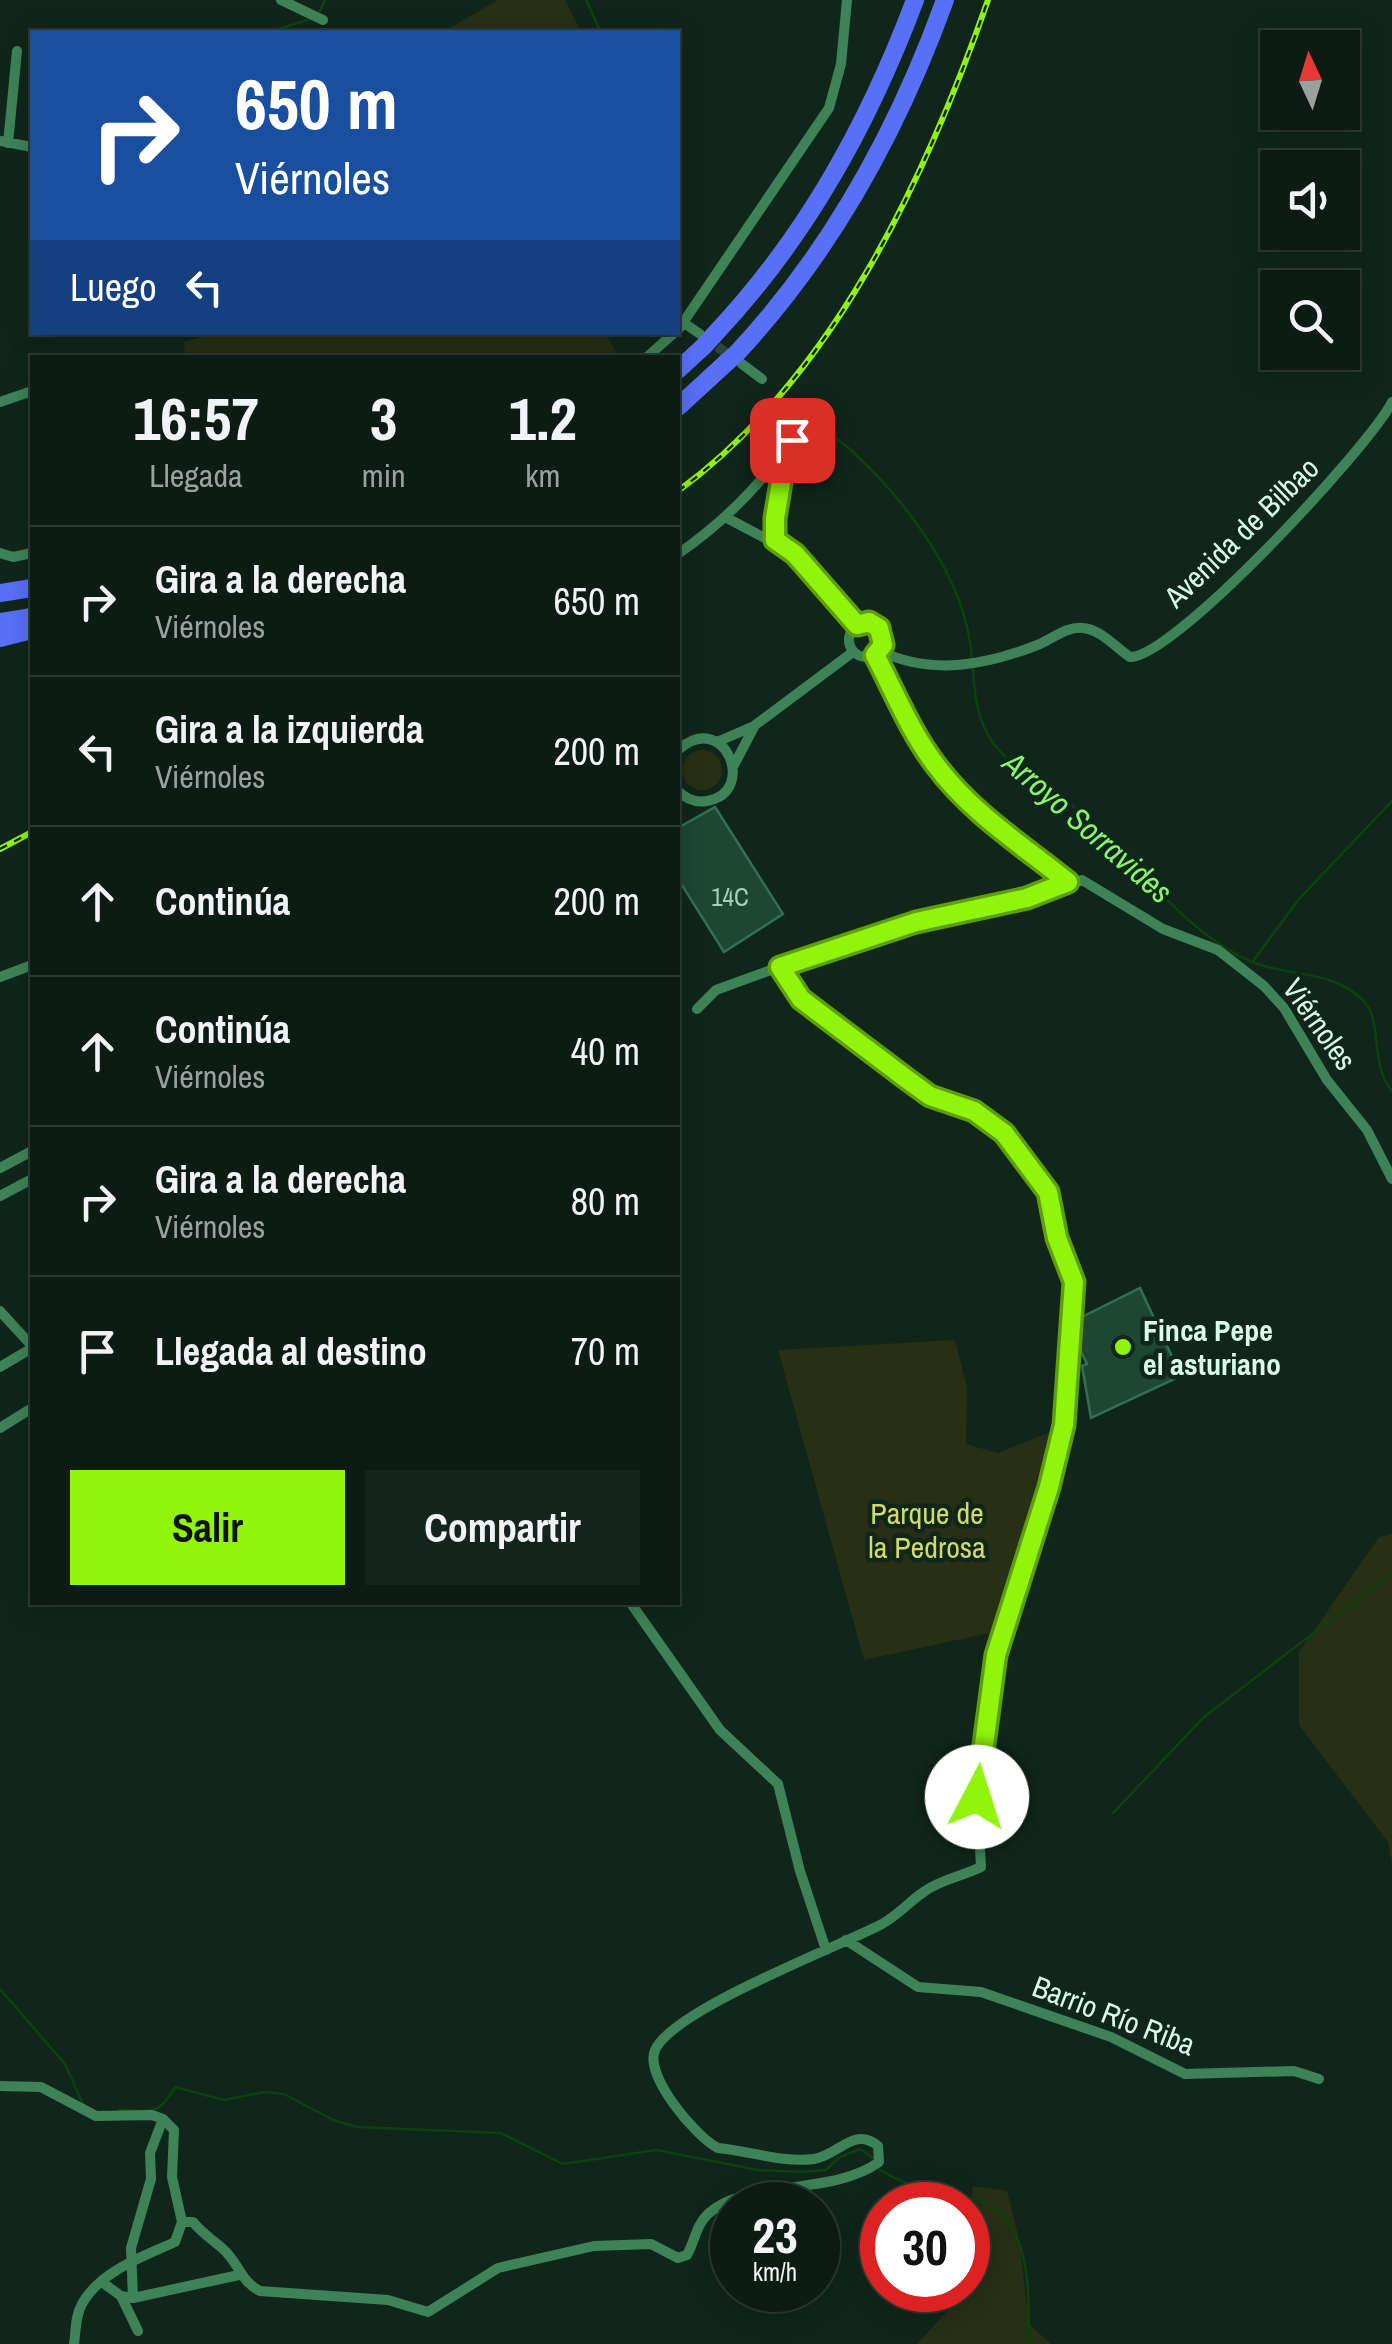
<!DOCTYPE html>
<html lang="es">
<head>
<meta charset="utf-8">
<style>
	body { margin:0; font-family:"Archivo Narrow",sans-serif; background:#15251d; color:#f1f3f6; height:100vh; display:flex; flex-direction:column; font-size:38px; white-space:nowrap }
	* { box-sizing:border-box; margin:0 }
	p { font-size:32px; color:#9aa1a0 }
	.icon { flex:none; width:55px; height:55px; fill:none; stroke:currentColor; stroke-width:2; stroke-linecap:round; stroke-linejoin:round }
	.map { position:relative; flex:1; overflow:hidden }
	.sheet { position:absolute; left:30px; top:355px; width:650px; height:1250px; display:flex; flex-direction:column; background:#0c1c14; border-radius:0px; box-shadow:0 5px 25px #0003,0 0 0 2px #2c3a34 }
	.sheet>* { flex:none }
	.hud { position:absolute; left:30px; top:30px; width:650px; height:305px; border-radius:0px; box-shadow:0 5px 25px #0003,0 0 0 2px #2c3a34; background:#1a4fa0; color:#fff; overflow:hidden }
	.needle { width:65px; rotate:356deg }
	.fabs { position:absolute; left:1260px; top:30px; display:grid; gap:20px }
	.fabs a { display:grid; place-items:center; width:100px; height:100px; border-radius:0px; background:#0c1c14; box-shadow:0 5px 25px #0003,0 0 0 2px #2c3a34; font-size:50px }
	.speed { position:absolute; left:710px; top:2182px; display:flex; gap:20px; font-size:50px; font-weight:700; text-align:center }
	.speed>* { display:grid; place-content:center; width:130px; height:130px; border-radius:50%; background:#0c1c14; box-shadow:0 5px 25px #0003,0 0 0 2px #2c3a34; line-height:1 }
	.speed small { font-size:25px; font-weight:400 }
	.speed .limit { border:15px solid #d22; background:#fff; color:#111 }
	.pin { position:absolute; display:grid; place-items:center; width:85px; height:85px; color:#fff; margin:-42px; border-radius:20px; box-shadow:0 5px 15px #0006 }
	.me { position:absolute; width:110px; margin:-55px; rotate:5deg; stroke-linejoin:round; filter:drop-shadow(0 0 8px #0008) }
	.turn { display:flex; align-items:center; gap:35px; height:210px; padding:0 40px; font-size:45px }
	.turn .icon { width:130px; height:130px; stroke-width:2.5 }
	.turn b { display:block; font-size:70px; line-height:85px }
	.then { display:flex; align-items:center; height:95px; padding:0 40px; background:#0003; gap:20px; font-size:38px }
	.eta { display:flex; justify-content:space-evenly; align-items:center; height:170px; text-align:center }
	.eta b { font-size:60px; font-weight:700; line-height:70px }
	.cta { display:flex; gap:20px; margin-top:auto; padding:20px 40px }
	.cta a { flex:1; height:115px; border-radius:0px; background:#90f40c; color:#111; font-size:40px; font-weight:700; line-height:115px; text-align:center }
	.cta a+a { background:#15251d; color:#f1f3f6 }
	ul { padding:0; list-style:none }
	li { display:flex; align-items:center; gap:30px; height:150px; padding:0 40px; border-top:2px solid #2c3a34 }
	li div { flex:1 }
	li b { display:block; font-size:38px }
	li em { font-style:normal }
	.map>svg:first-child { display:block }
</style>
</head>
<body>
<div class="map">
<svg width="1392" height="2344" viewBox="0 0 1392 2344">
	<rect width="100%" height="100%" fill="#10261b"/>
	<!-- green -->
	<path fill="#272f14" d="M498,0H565L581,32H443Z
		M220,332L605,333L619,357H186L183,342Z
		M682 770a20 20 0 1 1 40 0a20 20 0 1 1-40 0Z
		M955,1340L967,1388L966,1444L998,1453L1055,1430L999,1631L864,1660L778,1350Z
		M1392,1534V1865L1388,1842L1299,1725V1652L1379,1537Z
		M973,2186L1007,2191L1019,2239L1029,2324L1051,2344H917L952,2306L955,2290H968V2217Z"/>
	<g fill="none" stroke-linecap="round" stroke-linejoin="round">
		<!-- stream -->
		<path stroke="#0e420d" stroke-width="2.5" d="M586,0L601,32
			M320,11L325,0
			M270,32L310,19
			M678,91V133
			M810,419C824,431 840,440 853,452C909,504 967,581 972,659
			M973,667C974,693 977,718 991,740C1013,772 1051,786 1079,811C1135,858 1181,931 1250,961C1288,978 1330,968 1363,1000C1384,1022 1369,1064 1392,1091
			M1253,961L1299,899L1392,801
			M1113,1813L1204,1717L1392,1573
			M0,1989L65,2064L83,2104
			M119,2110C152,2110 158,2117 175,2087L224,2100L265,2092L284,2094L333,2120L357,2127L501,2133L563,2164L656,2150L758,2170L802,2172L826,2170L838,2158L860,2149L873,2158
			M879,2169C906,2187 936,2192 968,2198C1035,2212 1028,2292 1029,2344"/>
	</g>
	<!-- building -->
	<path fill="#1d4633" stroke="#307153" stroke-width="2.5" d="M715,807L783,914L724,952L678,879V828Z
		M1140,1288L1181,1376L1091,1418L1082,1366L1087,1364L1078,1345L1080,1318Z"/>
	<g fill="none" stroke-linecap="round" stroke-linejoin="round">
		<!-- minor-tunnel -->
		<path stroke="#2e463a" stroke-width="10" stroke-dasharray="10 5" stroke-linecap="butt" d="M705,338L736,360"/>
		<!-- minor -->
		<path stroke="#3e8357" stroke-width="10" d="M281,0L323,20
			M0,141L32,147
			M8,143L17,51
			M684,323L700,334
			M678,330L829,108L841,64L847,0
			M646,358L675,332
			M742,364L762,379
			M0,402L32,391
			M725,517L795,554L857,625
			M775,540L786,452
			M0,553L13,557L32,553
			M678,554C731,517 777,469 808,411
			M849 640a17 17 0 1 1 34 0a17 17 0 1 1-34 0Z
			M880,651C933,676 987,665 1040,644C1053,638 1068,626 1083,628C1102,630 1115,647 1130,657C1173,659 1370,446 1392,402
			M875,655C894,691 910,731 934,764C970,812 1022,845 1069,882
			M717,742L754,726L853,652
			M678,750C725,708 758,793 707,801C695,803 686,799 678,791
			M734,765L754,727
			M0,977L32,965
			M697,1009L716,990L831,948L916,922L1027,898L1082,880L1163,929L1218,950L1264,986L1284,1008L1327,1080L1367,1130L1392,1179
			M0,1168L32,1151
			M0,1196L32,1179
			M0,1311L32,1346
			M0,1367L32,1348
			M0,1428L32,1408
			M630,1602L720,1730L778,1784L800,1871L826,1950
			M846,1940L918,1987L981,1992L1111,2037L1185,2074L1294,2071L1319,2079
			M0,2086L41,2087L96,2116L152,2115L163,2119L174,2130L172,2177L182,2222L175,2242C144,2256 100,2271 82,2304C75,2316 76,2331 74,2344
			M182,2222H193C203,2234 213,2240 223,2249C239,2263 240,2281 260,2291L388,2300L428,2312L498,2268L594,2246L651,2244L678,2258L687,2255C695,2241 696,2225 708,2214C745,2179 833,2196 879,2162L878,2146C854,2126 839,2155 814,2159C783,2163 749,2151 718,2148C696,2137 644,2076 655,2050C674,2009 836,1948 882,1924C898,1915 910,1901 925,1891C942,1879 963,1876 981,1867L977,1797L987,1708L1002,1634L1049,1487L1063,1425L1074,1282L1057,1238L1048,1192L1027,1168L1004,1133L973,1111L930,1096L904,1077L801,999L781,967
			M103,2283L121,2296L133,2298L239,2275
			M121,2296L138,2331
			M133,2298L131,2248L151,2179L150,2153L163,2119"/>
		<!-- motorway -->
		<path stroke="#586ff8" stroke-width="18" d="M713,336C805,239 868,125 915,0
			M737,353C832,251 898,130 945,0
			M678,370L704,346
			M678,407L727,362
			M0,593L32,588
			M0,622L32,617
			M0,638L32,630"/>
		<defs>
			<path id="rail" d="M678,491C833,378 926,178 988,0
				M0,849L32,832"/>
		</defs>
		<!-- rail casing -->
		<use href="#rail" stroke="#90f40c" stroke-width="6"/>
		<!-- rail -->
		<use href="#rail" stroke="#10261b" stroke-width="2.5" stroke-dasharray="8" stroke-linecap="butt"/>
		<!-- motorway-bridge -->
		<path stroke="#586ff8" stroke-width="18" d="M704,346L713,336
			M727,362L737,353"/>
	</g>
	<g fill="none" stroke-linecap="round" stroke-linejoin="round">
		<defs>
			<path id="route" d="M792,440L787,447L775,518V540L795,554L857,625L869,622L879,628L883,645L875,655C894,691 910,731 935,764C970,812 1022,845 1068,882L1027,898L916,922L780,967L801,999L904,1077L930,1096L974,1111L1004,1133L1048,1192L1057,1238L1074,1282L1064,1425L1049,1487L996,1655L977,1797"/>
		</defs>
		<!-- route casing -->
		<use href="#route" stroke="#5e9f08" stroke-width="25"/>
		<!-- route -->
		<use href="#route" stroke="#90f40c" stroke-width="18"/>
	</g>
	<!-- markers -->
	<circle fill="#90f40c" stroke="#10261b" stroke-width="4" cx="1123" cy="1347" r="10"/>
	<g text-anchor="middle" dominant-baseline="central" stroke-width="9" stroke-linejoin="round" paint-order="stroke">
		<!-- number labels -->
		<g font-size="25" fill="#a8cfbb">
			<text x="730" y="897">14C</text>
		</g>
		<!-- street labels -->
		<g font-size="30" fill="#d7fde8" stroke="#10261b">
			<text transform="translate(1241 532) rotate(-44)">Avenida de Bilbao</text>
			<text transform="translate(1320 1024) rotate(55)">Viérnoles</text>
			<text transform="translate(1114 2015) rotate(21)">Barrio Río Riba</text>
		</g>
		<!-- poi labels -->
		<g font-size="30" font-weight="bold" fill="#d7fde8" stroke="#10261b" text-anchor="start">
			<text x="1143" y="1330">Finca Pepe<tspan x="1143" dy="34">el asturiano</tspan></text>
		</g>
		<!-- park labels -->
		<g font-size="30" fill="#d1db65" stroke="#10261b">
			<text x="927" y="1513">Parque de<tspan x="927" dy="34">la Pedrosa</tspan></text>
		</g>
		<!-- water labels -->
		<g font-size="32" font-style="italic" fill="#87f86a" stroke="#10261b">
			<text transform="translate(1088 827) rotate(41)">Arroyo Sorravides</text>
		</g>
	</g>
</svg>
<div class="fabs">
<a><svg class="needle" viewBox="-14 -14 28 28"><path d="M0-13l5 13h-10z" fill="#e53935"/><path d="M0 13l5-13h-10z" fill="#9aa1a0"/></svg></a>
<a><svg class="icon" aria-label="sound" viewBox="0 0 24 24"><path d="M4 9h4l5-4v14l-5-4H4zM17 9q2 3 0 6"/></svg></a>
<a><svg class="icon" aria-label="search" viewBox="0 0 24 24"><circle cx="10" cy="10" r="6"/><path d="M15 15l6 6"/></svg></a>
</div>
<div class="speed"><div>23<small>km/h</small></div><div class="limit">30</div></div>
<div class="pin" style="left:792px;top:440px;background:#d93025"><svg class="icon" aria-label="arrive" viewBox="0 0 24 24"><path d="M6 21V4h12l-3 4 3 4H6"/></svg></div>
<svg class="me" style="left:977px;top:1797px" viewBox="-20 -20 40 40"><circle r="19" fill="#fff"/><path d="M0-13L10 11 0 6-10 11z" fill="#90f40c"/></svg>
<div class="hud">
<div class="turn"><svg class="icon" aria-label="right" viewBox="0 0 24 24"><path d="M7 20v-9h11M14 6l5 5-5 5"/></svg><div><b>650 m</b>Viérnoles</div></div>
<div class="then">Luego<svg class="icon" aria-label="left" viewBox="0 0 24 24"><path d="M17 20v-9H6M10 6l-5 5 5 5"/></svg></div>
</div>
<section class="sheet">
<div class="eta">
<div><b>16:57</b><p>Llegada</p></div>
<div><b>3</b><p>min</p></div>
<div><b>1.2</b><p>km</p></div>
</div>
<ul>
<li><svg class="icon" aria-label="right" viewBox="0 0 24 24"><path d="M7 20v-9h11M14 6l5 5-5 5"/></svg><div><b>Gira a la derecha</b><p>Viérnoles</p></div><em>650 m</em></li>
<li><svg class="icon" aria-label="left" viewBox="0 0 24 24"><path d="M17 20v-9H6M10 6l-5 5 5 5"/></svg><div><b>Gira a la izquierda</b><p>Viérnoles</p></div><em>200 m</em></li>
<li><svg class="icon" aria-label="ahead" viewBox="0 0 24 24"><path d="M12 20V5M6 11l6-6 6 6"/></svg><div><b>Continúa</b></div><em>200 m</em></li>
<li><svg class="icon" aria-label="ahead" viewBox="0 0 24 24"><path d="M12 20V5M6 11l6-6 6 6"/></svg><div><b>Continúa</b><p>Viérnoles</p></div><em>40 m</em></li>
<li><svg class="icon" aria-label="right" viewBox="0 0 24 24"><path d="M7 20v-9h11M14 6l5 5-5 5"/></svg><div><b>Gira a la derecha</b><p>Viérnoles</p></div><em>80 m</em></li>
<li><svg class="icon" aria-label="arrive" viewBox="0 0 24 24"><path d="M6 21V4h12l-3 4 3 4H6"/></svg><div><b>Llegada al destino</b></div><em>70 m</em></li>
</ul>
<div class="cta"><a>Salir</a><a>Compartir</a></div>
</section>
</div>
</body>
</html>
